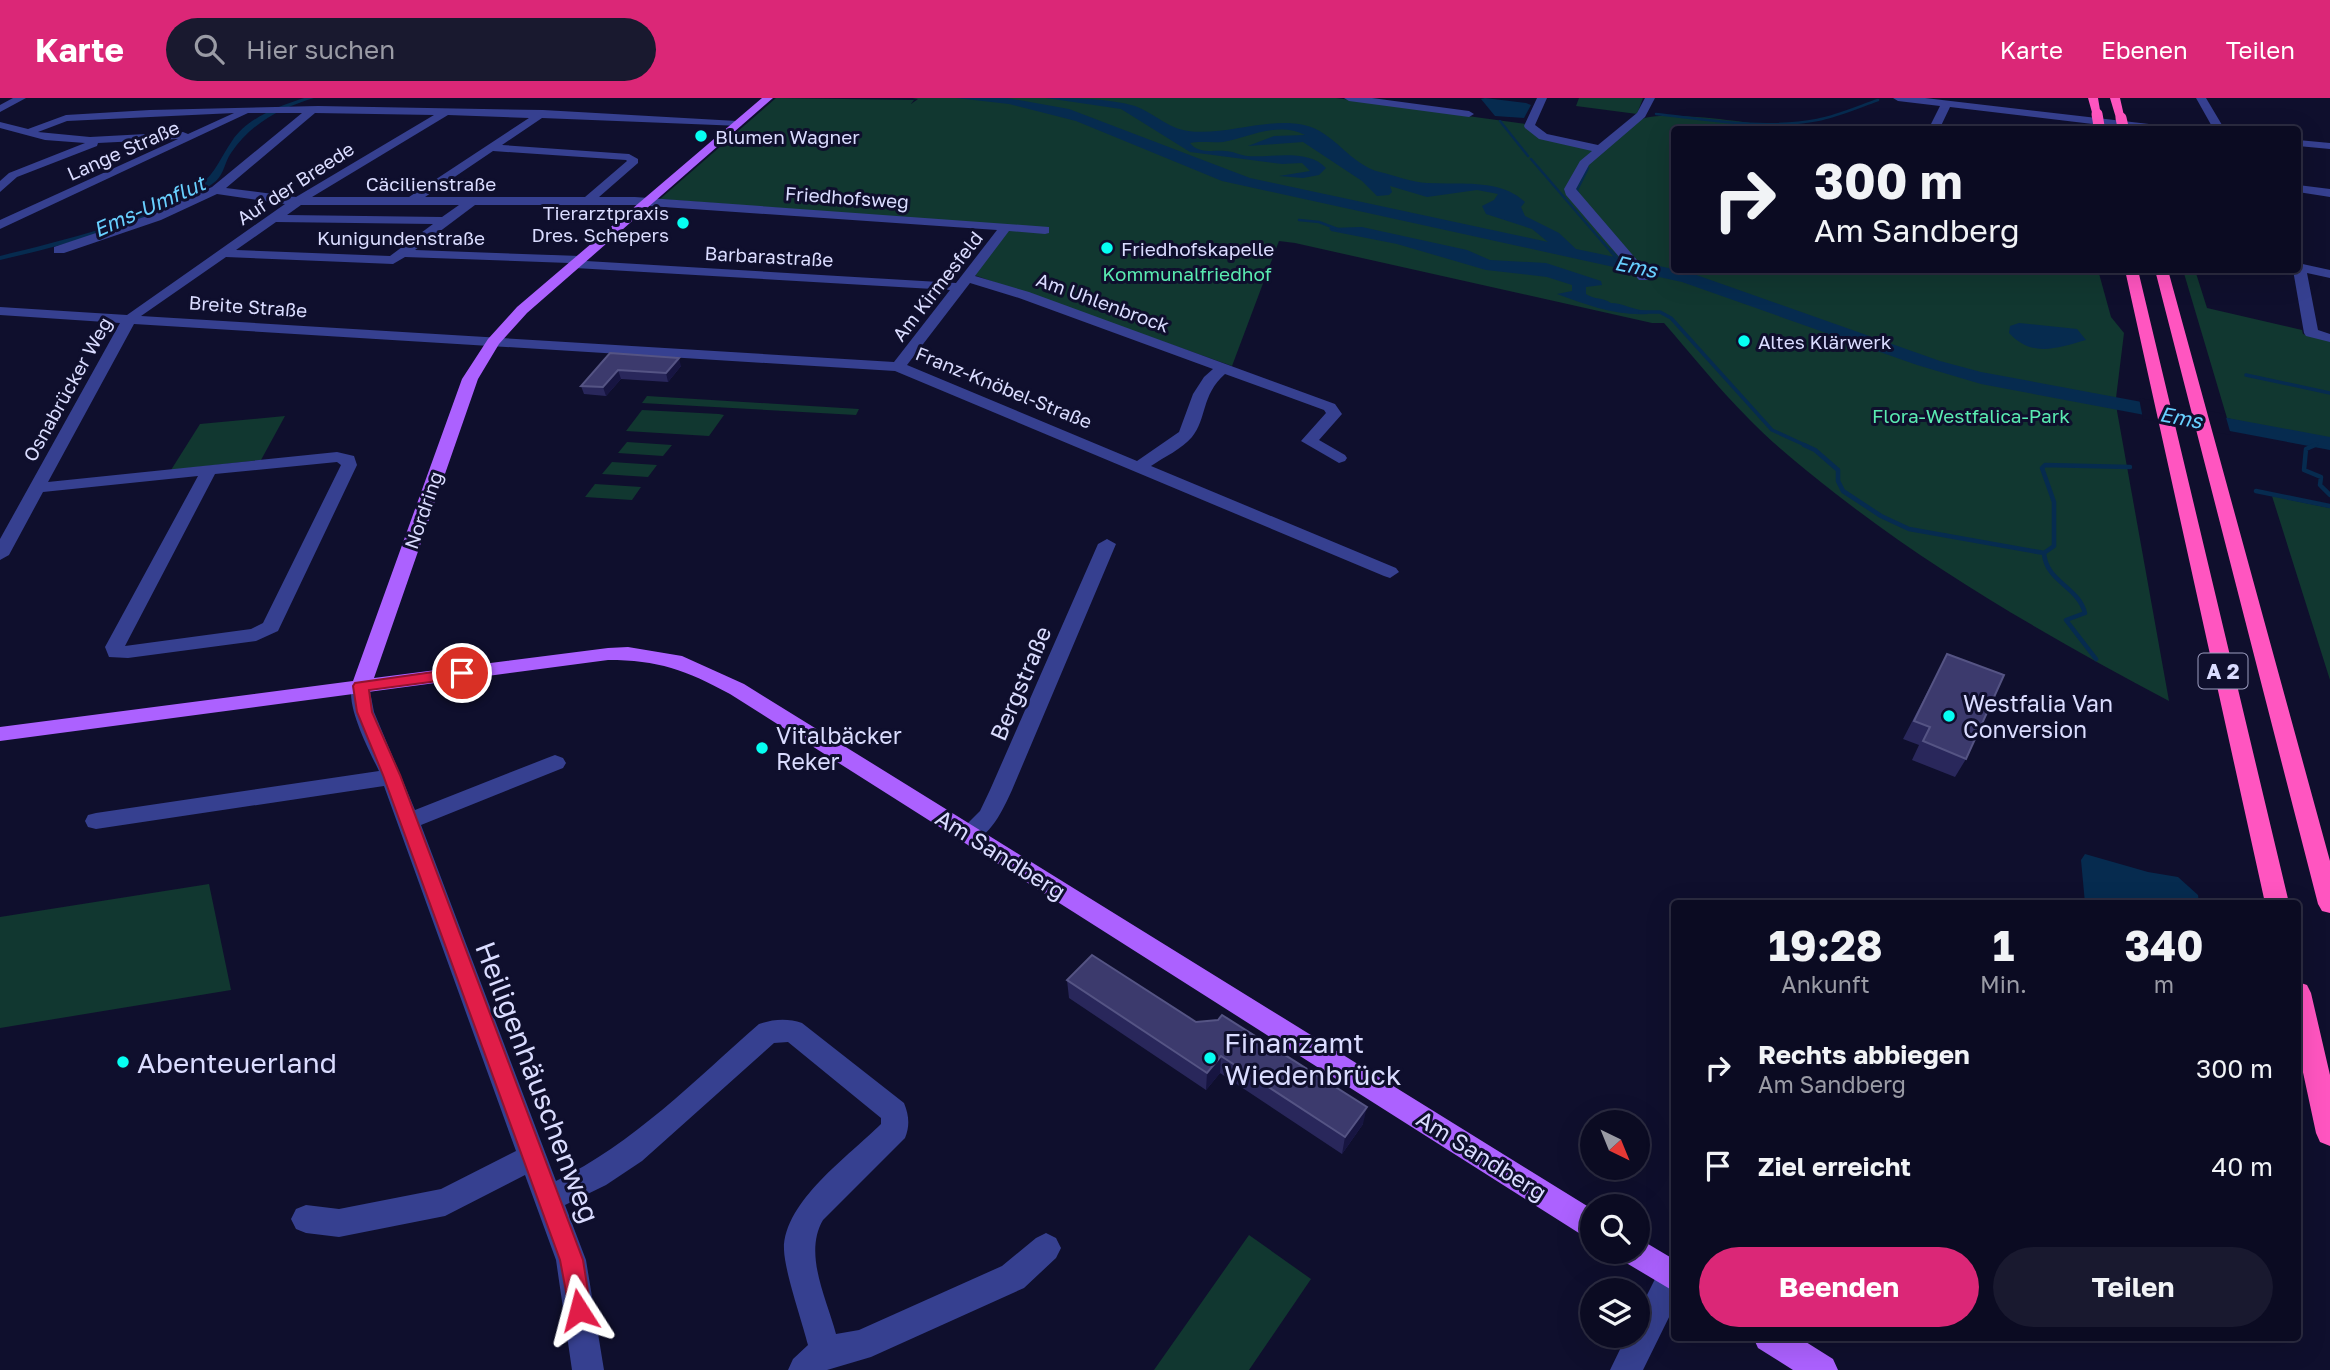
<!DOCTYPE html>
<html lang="de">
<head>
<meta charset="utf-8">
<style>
	body { margin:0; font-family:"Golos Text",sans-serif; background:#19192f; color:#f1f3f6; height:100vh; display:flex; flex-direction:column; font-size:26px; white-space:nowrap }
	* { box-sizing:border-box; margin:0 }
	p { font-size:23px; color:#9a9ba5 }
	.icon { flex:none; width:38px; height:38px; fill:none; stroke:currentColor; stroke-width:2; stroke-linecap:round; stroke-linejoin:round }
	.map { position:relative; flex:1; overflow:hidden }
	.panel { position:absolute; left:1671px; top:802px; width:630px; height:441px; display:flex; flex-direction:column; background:#0b0b22; border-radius:7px; box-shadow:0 7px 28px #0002,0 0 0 2px #2b2b40 }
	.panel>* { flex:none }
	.top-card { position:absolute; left:1671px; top:28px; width:630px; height:147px; border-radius:7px; box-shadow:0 7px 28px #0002,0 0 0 2px #2b2b40; background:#0b0b22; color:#f1f3f6; overflow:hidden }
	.needle { width:46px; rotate:137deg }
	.controls { position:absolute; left:1580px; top:1012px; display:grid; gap:14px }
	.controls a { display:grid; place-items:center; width:70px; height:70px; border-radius:50%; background:#0b0b22; box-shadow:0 7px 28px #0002,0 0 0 2px #2b2b40; font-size:35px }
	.pin { position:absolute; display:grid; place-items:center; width:60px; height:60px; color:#fff; margin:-30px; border:4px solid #fff; border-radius:50%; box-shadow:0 2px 7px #0007 }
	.me { position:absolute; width:77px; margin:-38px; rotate:351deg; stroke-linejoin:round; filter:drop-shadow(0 0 5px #0008) }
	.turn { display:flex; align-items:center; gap:24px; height:147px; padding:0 28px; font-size:32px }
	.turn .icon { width:91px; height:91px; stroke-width:2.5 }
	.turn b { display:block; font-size:49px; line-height:60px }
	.eta { display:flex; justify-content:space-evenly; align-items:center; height:119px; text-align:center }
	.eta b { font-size:42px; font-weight:700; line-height:49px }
	.primary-button { display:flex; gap:14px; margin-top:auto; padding:14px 28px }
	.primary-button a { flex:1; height:80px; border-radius:42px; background:#db2777; color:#fff; font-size:28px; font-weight:700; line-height:80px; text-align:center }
	.primary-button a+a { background:#19192f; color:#f1f3f6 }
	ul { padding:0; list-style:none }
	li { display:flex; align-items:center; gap:21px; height:98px; padding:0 28px }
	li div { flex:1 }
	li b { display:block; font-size:26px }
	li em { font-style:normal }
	header { display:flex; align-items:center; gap:42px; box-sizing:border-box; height:98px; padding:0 35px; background:#db2777; color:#fff }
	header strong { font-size:33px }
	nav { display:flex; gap:38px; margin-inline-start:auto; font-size:24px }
	.search { width:490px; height:63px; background:#19192f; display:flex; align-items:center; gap:18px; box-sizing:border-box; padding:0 24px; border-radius:38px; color:#9a9ba5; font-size:26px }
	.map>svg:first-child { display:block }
</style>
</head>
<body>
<header>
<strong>Karte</strong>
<div class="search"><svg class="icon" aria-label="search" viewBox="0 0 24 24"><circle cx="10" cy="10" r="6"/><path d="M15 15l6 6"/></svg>Hier suchen</div>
<nav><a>Karte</a><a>Ebenen</a><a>Teilen</a></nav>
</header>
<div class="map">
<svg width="2330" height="1272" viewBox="0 0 2330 1272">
	<rect width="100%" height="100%" fill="#0f0f2d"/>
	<!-- green -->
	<path fill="#113730" d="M776,0L914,2L911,6L918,1L912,0H1336L1526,26L1541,39L1602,53C1614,43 1627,29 1640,22C1661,10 1764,27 1792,31L1675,32V172H2098L2111,219L2124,235L2116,300L2117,313L2169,603C2053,541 1940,477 1836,396C1806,372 1775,348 1748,320C1718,290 1692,257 1664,225H1652L1295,145L1279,143L1232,268L974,177L1012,128L660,101Z
		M1579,0H1643L1637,16L1576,8Z
		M2183,172H2195L2207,210L2302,232L2303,236L2330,242V345L2227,320Z
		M647,298L859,311L856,317L642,305Z
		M642,312L719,316L724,317L709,338L626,333Z
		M285,318L261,362L171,372L200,326Z
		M627,344L672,347L663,358L618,355Z
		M612,364L657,367L648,379L602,376Z
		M595,386L641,389L632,402L585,399Z
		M2272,398L2330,410V582Z
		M209,786L231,892L0,930V819Z
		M1249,1137L1311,1181L1249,1272H1154Z"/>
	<!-- water -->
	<path fill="#062b4f" d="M304,0H314C281,10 251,25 231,55C225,63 224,76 216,83C205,92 191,98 179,104C122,131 61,148 0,162V158C67,141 142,125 201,86C215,76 222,57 232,43C247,20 279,8 304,0Z
		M956,0H1007L1069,11L1250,80L1548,144L1532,131L1486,116L1482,108L1494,102L1498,96L1477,92L1427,99L1390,88L1392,94L1389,97L1377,98L1362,83L1303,44L1248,48L1274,38L1305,37C1279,23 1250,39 1223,44C1212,45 1200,43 1190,45C1198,56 1213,52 1225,53C1233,53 1239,57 1247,58C1270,60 1308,50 1326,70L1319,77L1303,80L1279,78L1310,73L1302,65L1282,66L1190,54L1121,11L1046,0C1076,0 1106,0 1135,8C1154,15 1167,30 1188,33C1227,38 1265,19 1304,27C1334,33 1350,67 1380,74C1396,78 1412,84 1427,85C1459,87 1500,80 1525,104L1521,109L1525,118L1559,135L1576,151L1688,174L1940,263L1981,274L2330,339V352L1981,286L1917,267L1682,184L1222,83L1076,23L1009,6Z
		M1485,0L1526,5L1531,7L1524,20L1495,18L1481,1Z
		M1362,129L1467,152L1490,162L1546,165L1601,183L1602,187L1586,189V196C1594,202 1603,199 1611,205C1622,205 1634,212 1646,213L1648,216C1616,218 1587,207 1557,196L1572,193V187L1547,179L1486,172L1397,146L1331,133L1329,130Z
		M2019,225L2077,231L2086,242C2057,250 2032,260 2009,235L2010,228Z
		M2085,756L2148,774L2178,779L2198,797L2199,805H2085L2081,762Z"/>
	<!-- pier -->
	<path fill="#0f0f2d" d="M2139,300L2225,316L2231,337L2143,321Z"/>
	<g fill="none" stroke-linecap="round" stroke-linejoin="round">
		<!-- stream-far2 -->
		<path stroke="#062b4f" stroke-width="2.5" d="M1656,16C1709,22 1764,32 1817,22C1838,18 1858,9 1878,2
			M1500,23L1528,58
			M1531,61L1612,155
			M1579,98L1577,92L1588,70
			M1299,122L1319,124L1340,132"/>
		<!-- stream-far1 -->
		<path stroke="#062b4f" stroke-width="3.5" d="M1611,153L1620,164
			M1640,214H1660L1671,220L1772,332L1807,348
			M2246,277L2330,295
			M2312,348L2317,346"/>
		<!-- stream -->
		<path stroke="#062b4f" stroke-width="4.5" d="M1804,347L1815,352L1838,372V383L1843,393L1881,418L1909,431L2044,455L2054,448V404L2042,370L2045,367L2130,369
			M2315,347L2306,351L2304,372L2321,379L2320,387L2330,397
			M2256,393L2330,408
			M2044,455C2046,484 2078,488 2085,515L2066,522L2096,561"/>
		<!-- minor -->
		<path fill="#364090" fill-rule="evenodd" d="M13,0H26L0,14V7Z
			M1344,0H1372L1469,13L1474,16L1469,19L1349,3Z
			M1537,0H1547L1535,27L1547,36L1598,47L1637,15L1645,0H1655L1645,19L1589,67L1576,91L1649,176V182H1639L1566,97L1564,91L1580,63L1592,53L1539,41L1525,30L1524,28Z
			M1893,0H1925L2175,29L2180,32H2143L1950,9L1939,32H1928L1940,8L1898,3Z
			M2196,0H2206L2225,32H2214Z
			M318,8L543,12L737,23L742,26L741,28L542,20L502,47L629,56L638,61V65L599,99H635L1049,129V135L1045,136L1009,133L975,178L1029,194L1335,306L1342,316L1319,342L1345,357L1347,360L1345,363L1339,365L1301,343L1326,315L1324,312L1225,276C1201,297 1207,321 1192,339C1182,351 1164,359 1151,368L1396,470L1399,474L1390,480L1384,478L895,273L134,226L48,384L337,354L354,358L357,367L278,533L256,543L128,560L109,559L105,549L198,378L43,394L9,457L0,462V441L120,225L0,217V209L127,217L285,106L217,96L161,122L64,155H54V149L153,116L212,89L302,15H248L0,131V122L178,41L98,45L97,48L17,79L0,94V83L9,75L85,45L45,42L0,30V24L28,31L66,17L150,12ZM234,15L188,36L183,34L90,39L38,34L67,23ZM315,15L434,17L296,99L226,90ZM448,17L529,20L409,99H312ZM493,53L626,62L627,63L585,99H425ZM301,107H459L442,119L287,117ZM475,107H635L997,132L956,185L586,163L580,158L415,152ZM276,124L433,126L390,158L236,152ZM226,159L393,166L405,159L569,165L575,170L950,192L894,264L141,218ZM970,185L1019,200L1213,271L1204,279L1193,296L1179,334L1137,363L907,267ZM337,364L341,367L263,525L251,531L125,548L215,376Z
			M2298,42L2330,45V51L2298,48Z
			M2298,87L2330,91V99L2298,94Z
			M2298,165L2330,172V180L2307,175L2318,232L2330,236V244L2306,238L2304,235L2293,172H2298Z
			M1107,441L1116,446L1012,692C1003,711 987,750 960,742L957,736L980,713L990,692L1098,446Z
			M361,581L368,583L374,614L415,712L547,660L555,657L563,660L566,665L563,670L421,727L556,1083C633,1046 695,982 759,926C773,921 788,920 802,925L904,1005C909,1017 910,1028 905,1040L823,1122C803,1156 827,1201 836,1236L859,1232L1002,1168L1036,1140L1046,1135L1056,1140L1061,1150L1056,1160L1024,1190L871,1259L827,1272H788L793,1261L808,1247C802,1223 785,1175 784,1152C783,1104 849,1058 881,1026V1020L788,944L774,945L642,1063L606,1087L565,1107L586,1162L604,1272H572L556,1162L525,1077L445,1118L339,1139L306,1135L296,1131L291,1121L296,1111L306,1107L339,1111L441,1091L516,1053L384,688L96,731L88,729L85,723L88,717L96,715L379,673C370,654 342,602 354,583Z
			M1673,1163L1675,1207L1643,1272H1610L1627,1237H1638V1215L1662,1167Z"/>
		<!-- major -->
		<path fill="#ac61ff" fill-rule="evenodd" d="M762,0H773L527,215L499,246L478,281L374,580L608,550L628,549L682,558L744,586L1592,1111V1141L1582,1137L730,596C686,572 658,562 608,562L0,643V629L353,583L462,281L488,241L517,209Z
			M1638,1140L1675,1162V1194L1623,1163L1619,1153H1638Z
			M1753,1239H1798L1833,1261L1838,1272H1793L1758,1250Z"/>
		<!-- highway -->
		<path fill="#ff55c0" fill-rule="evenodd" d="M2088,0H2098L2101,18H2093Z
			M2110,0H2120L2125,22L2116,20Z
			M2125,172H2138L2289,805H2265Z
			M2155,172H2168L2330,763V815L2322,813L2318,806Z
			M2298,884L2307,887L2311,895L2330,977V1048L2320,1044L2316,1035L2298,951Z"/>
		<!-- highway-bridge -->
		<path stroke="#ff55c0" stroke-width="11" d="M2097,16L2099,28
			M2121,20L2123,29"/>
	</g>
	<!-- wall -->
	<path fill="#29275b" d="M610,255L681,268L668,284L621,281L606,298L584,296L581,288Z
		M1947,556L1966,661L1955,679L1912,662L1919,647L1903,641Z
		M1067,882L1196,924L1363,1026L1342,1056L1220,975L1206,992L1069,900Z"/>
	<!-- shaded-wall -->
	<path fill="#171541" d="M679,260L681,268L668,284L666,275Z
		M618,272L621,281L606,298L603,289Z
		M1221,958L1220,975L1206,992L1207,975Z
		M1367,1009L1363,1026L1342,1056L1345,1039Z"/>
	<!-- building -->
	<path fill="#3c3a6d" stroke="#555484" stroke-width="2" d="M610,255L679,260L666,275L618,272L603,289L581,288Z
		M1947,556L2004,577L1966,661L1923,643L1930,629L1914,623Z
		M1092,857L1196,924L1218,922L1222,917L1367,1009L1345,1039L1221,958L1207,975L1067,882Z"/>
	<!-- route -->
	<path fill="#e11d48" stroke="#92132f" stroke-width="2" d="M462,570L468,572L470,575L468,579L369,592L372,614L400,677L583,1162L591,1212L587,1220L579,1224L571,1220L560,1162L383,677L357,614L353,588L355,585Z"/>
	<!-- markers -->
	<g fill="#06fff2" stroke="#0f0f2d" stroke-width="2.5">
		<circle cx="701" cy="38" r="7"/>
		<circle cx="683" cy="125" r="7"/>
		<circle cx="1107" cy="150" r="7"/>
		<circle cx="1744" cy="243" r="7"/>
		<circle cx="1949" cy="618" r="7"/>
		<circle cx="762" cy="650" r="7"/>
		<circle cx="1210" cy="960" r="7"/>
		<circle cx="123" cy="964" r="7"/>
	</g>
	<g text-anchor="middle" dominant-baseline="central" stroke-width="6" stroke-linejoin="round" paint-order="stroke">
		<!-- far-poi labels -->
		<g font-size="19" fill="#dadcff" stroke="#0f0f2d" text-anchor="start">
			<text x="715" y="38">Blumen Wagner</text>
			<text x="669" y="114" text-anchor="end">Tierarztpraxis<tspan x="669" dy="22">Dres. Schepers</tspan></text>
			<text x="1121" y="150">Friedhofskapelle</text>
			<text x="1758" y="243">Altes Klärwerk</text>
		</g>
		<!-- far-street labels -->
		<g font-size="19" fill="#dadcff" stroke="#0f0f2d">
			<text transform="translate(123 52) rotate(-24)">Lange Straße</text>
			<text transform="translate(295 85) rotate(-33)">Auf der Breede</text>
			<text x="431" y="85">Cäcilienstraße</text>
			<text transform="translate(847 99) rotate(4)">Friedhofsweg</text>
			<text x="401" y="139">Kunigundenstraße</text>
			<text transform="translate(769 158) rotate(3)">Barbarastraße</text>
			<text transform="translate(937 188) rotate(-52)">Am Kirmesfeld</text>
			<text transform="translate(1103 204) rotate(20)">Am Uhlenbrock</text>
			<text transform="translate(248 208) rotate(4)">Breite Straße</text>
			<text transform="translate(1004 289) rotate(22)">Franz-Knöbel-Straße</text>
			<text transform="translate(67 291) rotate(-61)">Osnabrücker Weg</text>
			<text transform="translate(423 412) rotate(-71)">Nordring</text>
		</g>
		<!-- far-park labels -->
		<g font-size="19" fill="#5aebb1" stroke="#0f0f2d">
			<text x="1187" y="175">Kommunalfriedhof</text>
			<text x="1971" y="317">Flora-Westfalica-Park</text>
		</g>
		<!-- far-water labels -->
		<g font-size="21" font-style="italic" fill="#68d0ff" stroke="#0f0f2d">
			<text transform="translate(149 108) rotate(-24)">Ems-Umflut</text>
			<text transform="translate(1636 168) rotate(12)">Ems</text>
			<text transform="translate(2181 319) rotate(11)">Ems</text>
		</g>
		<!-- shield labels -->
		<rect fill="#0f0f2d" stroke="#9d9ec0" stroke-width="2" x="2198.5" y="555.5" width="49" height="35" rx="5"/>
		<g font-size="21" font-weight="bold" fill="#dadcff">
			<text x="2223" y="573">A 2</text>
		</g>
		<!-- street labels -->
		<g font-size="23" fill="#dadcff" stroke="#0f0f2d">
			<text transform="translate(1020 585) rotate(-67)">Bergstraße</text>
			<text transform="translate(1001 756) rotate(32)">Am Sandberg</text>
			<text transform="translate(1482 1057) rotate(32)">Am Sandberg</text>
		</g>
		<!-- poi labels -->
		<g font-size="23" fill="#dadcff" stroke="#0f0f2d" text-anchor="start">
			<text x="1963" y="605">Westfalia Van<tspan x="1963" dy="26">Conversion</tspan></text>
			<text x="776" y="637">Vitalbäcker<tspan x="776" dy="26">Reker</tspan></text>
		</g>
		<!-- near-poi labels -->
		<g font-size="28" fill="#dadcff" stroke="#0f0f2d" text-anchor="start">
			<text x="1224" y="944">Finanzamt<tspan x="1224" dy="32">Wiedenbrück</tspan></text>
			<text x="137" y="964">Abenteuerland</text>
		</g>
		<!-- near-street labels -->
		<g font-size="28" fill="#dadcff" stroke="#0f0f2d">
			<text transform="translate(538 984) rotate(69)">Heiligenhäuschenweg</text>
		</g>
	</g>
</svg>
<div class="controls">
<a><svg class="needle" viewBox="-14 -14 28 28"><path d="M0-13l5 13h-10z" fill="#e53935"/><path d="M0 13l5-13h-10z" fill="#9a9ba5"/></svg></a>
<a><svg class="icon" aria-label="search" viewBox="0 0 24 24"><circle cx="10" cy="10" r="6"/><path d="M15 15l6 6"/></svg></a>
<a><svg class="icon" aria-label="layers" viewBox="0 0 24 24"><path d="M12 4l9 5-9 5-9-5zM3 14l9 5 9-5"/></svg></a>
</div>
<div class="pin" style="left:462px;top:575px;background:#d93025"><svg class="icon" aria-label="arrive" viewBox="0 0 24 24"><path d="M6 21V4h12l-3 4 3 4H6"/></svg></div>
<svg class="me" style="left:579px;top:1212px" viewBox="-20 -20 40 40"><path d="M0-17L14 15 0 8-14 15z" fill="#e11d48" stroke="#fff" stroke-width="4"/></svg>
<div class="top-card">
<div class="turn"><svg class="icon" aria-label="right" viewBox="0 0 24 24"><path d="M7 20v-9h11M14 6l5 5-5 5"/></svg><div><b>300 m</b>Am Sandberg</div></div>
</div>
<section class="panel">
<div class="eta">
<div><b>19:28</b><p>Ankunft</p></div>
<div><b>1</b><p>Min.</p></div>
<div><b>340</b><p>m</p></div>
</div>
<ul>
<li><svg class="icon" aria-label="right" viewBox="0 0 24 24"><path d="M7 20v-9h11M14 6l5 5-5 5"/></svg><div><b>Rechts abbiegen</b><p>Am Sandberg</p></div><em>300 m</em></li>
<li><svg class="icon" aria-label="arrive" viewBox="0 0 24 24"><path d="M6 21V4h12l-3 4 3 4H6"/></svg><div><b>Ziel erreicht</b></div><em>40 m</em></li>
</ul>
<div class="primary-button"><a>Beenden</a><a>Teilen</a></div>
</section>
</div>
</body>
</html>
